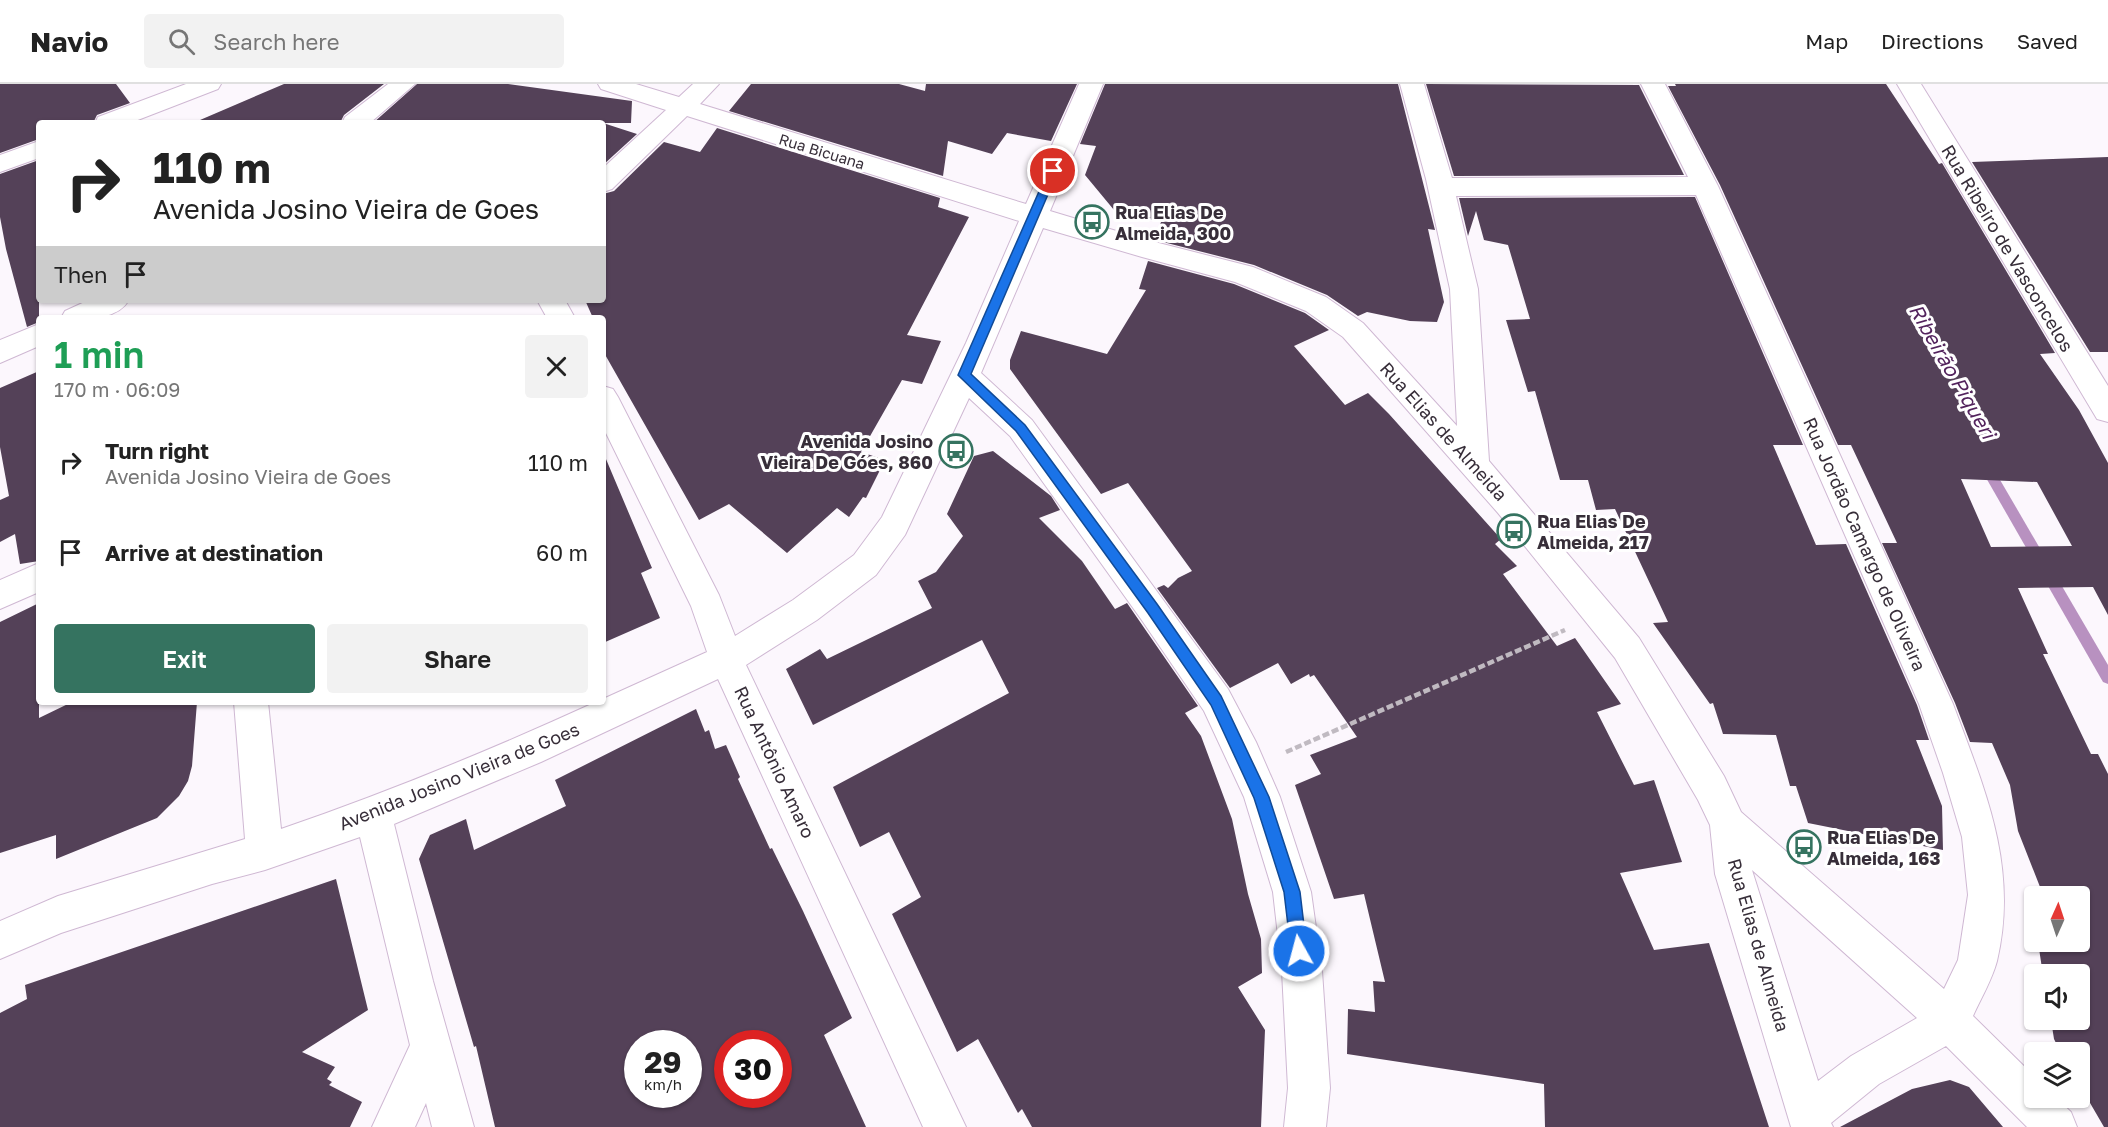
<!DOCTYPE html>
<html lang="en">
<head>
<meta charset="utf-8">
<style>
	body { margin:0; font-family:"Golos Text",sans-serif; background:#f2f2f2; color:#222; height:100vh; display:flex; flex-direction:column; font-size:22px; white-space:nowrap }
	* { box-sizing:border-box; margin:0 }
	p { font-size:20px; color:#767676 }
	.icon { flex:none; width:33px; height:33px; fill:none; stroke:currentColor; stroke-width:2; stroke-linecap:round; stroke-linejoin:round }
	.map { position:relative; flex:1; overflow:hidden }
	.sheet { position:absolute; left:36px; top:231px; width:570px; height:390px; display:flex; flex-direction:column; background:#fff; border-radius:6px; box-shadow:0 2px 4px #0004 }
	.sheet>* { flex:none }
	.top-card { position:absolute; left:36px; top:36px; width:570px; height:183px; border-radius:6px; box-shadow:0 2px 4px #0004; background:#fff; color:#222; overflow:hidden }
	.needle { width:39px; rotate:3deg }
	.buttons { position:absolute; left:2024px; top:802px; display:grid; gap:12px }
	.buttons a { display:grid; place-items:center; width:66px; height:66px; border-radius:6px; background:#fff; box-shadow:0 2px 4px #0004; font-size:30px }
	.speed { position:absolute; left:624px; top:946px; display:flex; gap:12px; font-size:30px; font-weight:700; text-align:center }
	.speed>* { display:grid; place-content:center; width:78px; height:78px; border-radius:50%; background:#fff; box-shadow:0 2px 4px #0004; line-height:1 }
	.speed small { font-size:15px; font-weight:400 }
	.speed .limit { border:9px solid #d22; background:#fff; color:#111 }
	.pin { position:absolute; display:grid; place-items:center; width:51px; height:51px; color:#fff; margin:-26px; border:3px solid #fff; border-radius:50%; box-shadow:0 2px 6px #0007 }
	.me { position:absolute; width:66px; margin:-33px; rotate:353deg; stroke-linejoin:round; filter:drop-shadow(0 0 4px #0008) }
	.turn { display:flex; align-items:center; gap:21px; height:126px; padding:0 18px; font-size:27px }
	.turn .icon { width:78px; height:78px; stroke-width:2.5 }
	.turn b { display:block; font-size:42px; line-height:51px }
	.then { display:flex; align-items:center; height:57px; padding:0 18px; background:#0003; gap:12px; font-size:22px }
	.round { display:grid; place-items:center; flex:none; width:63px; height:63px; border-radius:6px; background:#f2f2f2 }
	.headline { display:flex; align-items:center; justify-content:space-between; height:102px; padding:0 18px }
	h1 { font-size:36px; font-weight:600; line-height:45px; color:#1e9e55 }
	.button { display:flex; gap:12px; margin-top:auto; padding:12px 18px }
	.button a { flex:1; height:69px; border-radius:6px; background:#357360; color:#fff; font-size:24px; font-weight:600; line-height:69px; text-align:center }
	.button a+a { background:#f2f2f2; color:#222 }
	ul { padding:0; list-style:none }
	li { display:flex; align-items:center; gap:18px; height:90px; padding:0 18px }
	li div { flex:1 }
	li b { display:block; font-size:22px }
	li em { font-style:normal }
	header { display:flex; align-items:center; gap:36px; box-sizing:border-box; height:84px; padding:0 30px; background:#fff; border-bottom:2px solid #e0e0e0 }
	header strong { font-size:28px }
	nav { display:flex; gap:33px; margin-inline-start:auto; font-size:21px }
	.search { width:420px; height:54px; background:#f2f2f2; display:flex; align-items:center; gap:15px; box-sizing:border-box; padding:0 21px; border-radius:6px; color:#767676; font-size:22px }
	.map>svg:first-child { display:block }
</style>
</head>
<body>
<header>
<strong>Navio</strong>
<div class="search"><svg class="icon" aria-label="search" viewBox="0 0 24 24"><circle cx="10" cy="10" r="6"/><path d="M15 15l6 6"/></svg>Search here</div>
<nav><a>Map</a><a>Directions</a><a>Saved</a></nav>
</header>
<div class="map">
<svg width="2108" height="1043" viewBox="0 0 2108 1043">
	<rect width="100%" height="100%" fill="#fcf7fd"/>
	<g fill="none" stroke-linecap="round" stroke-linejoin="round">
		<!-- stream -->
		<path fill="#b891c0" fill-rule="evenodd" d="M1985,376L1989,377L2108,581V600L2103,598L1981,385L1979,381L1981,377Z"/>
	</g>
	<!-- building -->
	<path fill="#544158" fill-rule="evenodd" d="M0,0H116L130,19L97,31L93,39H39V55L0,69Z
		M284,0H384L344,31L340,39H193Z
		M417,0H508L632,17L631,39H373Z
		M751,0H899L925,7L926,0H1077L1051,57L1007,49L992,70L948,57L943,92L729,27Z
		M1105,0H1398L1435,146L1428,145L1444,218L1437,238L1410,237L1367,228L1358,232L1327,211L1254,181L1155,156L1161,138L1114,126L1085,91L1096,62L1080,60Z
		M1426,0L1639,1L1684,91L1454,92Z
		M1675,0H1886L1939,80L1942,79L2055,269L2040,270L2079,326L2108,379V531L2093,503L2018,504L2048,570H2043L2091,670H2098L2108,690V1043H2104L2079,1000V969H2061L2054,955L2051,936H2079V891H2043L2038,858H2079V813H2034V838L2029,807L2042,808L2018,747L2010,701L1992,659L1970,658L1955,619L1882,459H1897L1851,361H1838L1720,101L1668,2H1676ZM1961,395L2037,398L2072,462L1991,463Z
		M603,39L637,50L603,81Z
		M717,44L940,114L938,123L969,133L907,251L941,257L922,300L902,296L861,368L885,376L866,414L863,413L849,433L837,424L787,469L729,420L699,436L603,267V234H593L585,216H603V110L614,107L664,58L700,68Z
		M2108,73V268H2090L1972,78Z
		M39,76V238L27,243L6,165L0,133V90Z
		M1695,113L1803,361H1773L1816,461L1846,460L1917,621L1929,656H1916L1942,722L1943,766L1808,739L1796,702H1790L1776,651L1723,650L1713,619L1710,620L1653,539L1668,538L1615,425L1596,426L1588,396H1560L1535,307L1528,308L1506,236L1530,235L1508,161L1484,156L1476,127L1468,152L1459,114Z
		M1148,177L1234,200L1305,229L1329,246L1294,262L1345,321L1368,309L1389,330L1501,455L1495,460L1517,482L1503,490L1557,562L1575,554L1621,620L1597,628L1634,701L1654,696L1682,778L1620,789L1654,866L1709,859L1769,1043H1545L1544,1000L1347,970L1348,925L1375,928L1373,897L1385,898L1364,810L1334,815L1295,701L1321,690L1310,671L1357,653L1314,591L1310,593L1309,590L1291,600L1278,579L1230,604L1157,504L1164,501L1168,504L1178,494L1192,487L1128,399L1101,410L1010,285V276L1021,247L1107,270L1146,206L1139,205Z
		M39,287V477L20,480L15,450L0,458V416L9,412L0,363V304Z
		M993,367L1051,412L1060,426L1039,434L1082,477L1115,525L1127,519L1198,622L1185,629L1201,652L1232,735L1248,810L1261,855L1262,889L1238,903L1265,946L1261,1043H1032L1022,1025L1018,1029L978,955L957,968L892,830L921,813L889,748L860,763L833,703L1009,609L982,556L813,641L786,585L820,565L827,575L932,524L918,497L936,488L963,452L947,430L974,372Z
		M603,368L652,484L641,489L660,534L603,559Z
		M39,519V634L72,618H197L192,682L188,697L179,712L157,734L56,775V751L0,769V538Z
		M696,625L705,648L709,646L715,665L726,661L740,693L738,695L770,765L772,764L803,827L852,934L824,951L866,1043H495L476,962L474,963L419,775L430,751L466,735L474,766L566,722L555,696ZM638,960H688V1011H638ZM728,960H778V1011H728Z
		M336,795L368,926L302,968L335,983L327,995L332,998L329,1001L362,1018L350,1043H0V929L27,915L25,901Z
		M1950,996L1969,1003L2003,1043H1840L1912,1005Z"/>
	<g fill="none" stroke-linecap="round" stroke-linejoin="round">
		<defs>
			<path id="minor" d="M186,0H221L218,5L130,39H95L98,33Z
				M388,0H415L370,39H342L345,33Z
				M598,0H636L679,13L693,0H719L700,20L1026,120L1079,0H1103L1050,127L1143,155L1253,183L1326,213L1363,239L1457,342L1450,205L1426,95L1400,0H1424L1452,94L1688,93L1641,0H1665L1718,102L1953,620C1985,706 2019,783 1997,877C1992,896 1981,914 1973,932L2034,992V1014H2056L2071,1028L2077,1043H2027L1946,962L1879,1000L1831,1039L1833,1043H1791L1715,790L1710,741L1698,716L1615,574L1498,429L1343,253L1306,227L1235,198L1142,173L1043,144L981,289L1032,336L1228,605L1256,658L1280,713L1311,808L1322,887L1330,1004L1326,1043H1284L1288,1004L1282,887L1273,808L1244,713L1204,627L1141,535L1010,352L969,314L905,451L876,491L817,536L746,581L966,1043H923L718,595L541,678L394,740L433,897L474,1043H432L426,1019L415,1043H372L410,961L360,753L265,786L212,800L61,849L0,875V837L58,812L245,755L234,618H268L281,745C389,708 493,665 596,618H603V615L707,568L691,522L603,343V302L613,305L618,313L719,511L735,552L793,516L854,471L882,433L966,259L1019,137L687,32L612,105L603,108V84L666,26L601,5ZM1696,111L1919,620L1943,689L1962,753L1968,811L1958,876L1944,905L1741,728L1724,692L1639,554L1489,377L1478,205L1456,112ZM1752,786L1917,934L1851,972L1818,997Z
				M1897,0H1921L2108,302V338L2097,335Z
				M39,57V74L0,88V71Z
				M89,216H129C116,238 83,234 61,234L65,227Z
				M537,216H565L575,234H547Z
				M39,240V262L0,279V256Z
				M39,479V508L0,525V496Z"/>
		</defs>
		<!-- minor casing -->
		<use href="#minor" stroke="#cfb8d3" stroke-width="2"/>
		<!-- path -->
		<path stroke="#c0bac1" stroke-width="4.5" stroke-dasharray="7 3" stroke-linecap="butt" d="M1286,668L1565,546"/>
		<!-- minor -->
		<use href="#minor" fill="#fff" fill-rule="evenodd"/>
	</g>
	<!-- route -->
	<path fill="#1a73e8" stroke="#114b97" stroke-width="1.5" d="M1053,84L1058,87L971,290L1025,341L1157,520L1221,612L1269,713L1300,808L1307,867L1305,873L1299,875L1293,873L1291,867L1284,808L1254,714L1211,621L1148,529L1016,347L958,291L1048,87Z"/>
	<!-- icons -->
	<defs>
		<symbol id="bus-ring" viewBox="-11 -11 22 22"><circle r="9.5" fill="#fff" stroke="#357360" stroke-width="1.5"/><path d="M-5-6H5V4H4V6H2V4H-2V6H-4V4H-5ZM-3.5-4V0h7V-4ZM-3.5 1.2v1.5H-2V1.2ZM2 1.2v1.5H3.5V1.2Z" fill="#357360"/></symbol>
	</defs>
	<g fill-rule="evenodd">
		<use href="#bus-ring" x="1073" y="119" width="38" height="38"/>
		<use href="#bus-ring" x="937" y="348" width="38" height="38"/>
		<use href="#bus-ring" x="1495" y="428" width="38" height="38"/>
		<use href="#bus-ring" x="1785" y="744" width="38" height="38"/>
	</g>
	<g text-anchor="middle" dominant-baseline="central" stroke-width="6" stroke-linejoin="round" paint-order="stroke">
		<!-- far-street labels -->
		<g font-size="15" fill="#372e39" stroke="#fff">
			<text transform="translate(822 67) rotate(17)">Rua Bicuana</text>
		</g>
		<!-- poi labels -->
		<g font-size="18" font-weight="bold" fill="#372e39" stroke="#fff" text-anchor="start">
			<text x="1115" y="128">Rua Elias De<tspan x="1115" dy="21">Almeida, 300</tspan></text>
			<text x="933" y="357" text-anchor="end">Avenida Josino<tspan x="933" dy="21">Vieira De Góes, 860</tspan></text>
			<text x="1537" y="437">Rua Elias De<tspan x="1537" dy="21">Almeida, 217</tspan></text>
			<text x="1827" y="753">Rua Elias De<tspan x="1827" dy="21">Almeida, 163</tspan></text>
		</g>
		<!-- street labels -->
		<g font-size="18" fill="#372e39" stroke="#fff">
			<text transform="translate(2008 164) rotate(59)">Rua Ribeiro de Vasconcelos</text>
			<text transform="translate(1444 347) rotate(48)">Rua Elias de Almeida</text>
			<text transform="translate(1865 460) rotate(66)">Rua Jordão Camargo de Oliveira</text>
			<text transform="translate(775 678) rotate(65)">Rua Antônio Amaro</text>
			<text transform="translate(459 692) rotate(-22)">Avenida Josino Vieira de Goes</text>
			<text transform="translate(1759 861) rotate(74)">Rua Elias de Almeida</text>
		</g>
		<!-- water labels -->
		<g font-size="20" font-style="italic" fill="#53235d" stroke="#fff">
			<text transform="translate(1953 287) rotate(60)">Ribeirão Piqueri</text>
		</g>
	</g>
</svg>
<div class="buttons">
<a><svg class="needle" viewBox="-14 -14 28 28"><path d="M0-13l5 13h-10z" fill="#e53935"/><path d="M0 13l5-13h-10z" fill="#767676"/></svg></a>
<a><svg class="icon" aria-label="sound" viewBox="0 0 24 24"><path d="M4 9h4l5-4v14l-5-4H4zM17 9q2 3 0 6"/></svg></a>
<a><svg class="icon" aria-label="layers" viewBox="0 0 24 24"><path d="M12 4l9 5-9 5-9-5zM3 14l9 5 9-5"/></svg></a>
</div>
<div class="speed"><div>29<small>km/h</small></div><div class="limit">30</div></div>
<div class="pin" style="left:1053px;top:87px;background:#d93025"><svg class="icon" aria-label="arrive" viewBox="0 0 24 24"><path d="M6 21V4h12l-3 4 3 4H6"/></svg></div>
<svg class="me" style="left:1299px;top:867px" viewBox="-20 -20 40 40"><circle r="17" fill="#1a73e8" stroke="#fff" stroke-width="3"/><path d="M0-11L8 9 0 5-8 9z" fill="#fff"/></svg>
<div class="top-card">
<div class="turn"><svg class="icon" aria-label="right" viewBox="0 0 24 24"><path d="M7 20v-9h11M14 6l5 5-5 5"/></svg><div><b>110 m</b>Avenida Josino Vieira de Goes</div></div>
<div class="then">Then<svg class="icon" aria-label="arrive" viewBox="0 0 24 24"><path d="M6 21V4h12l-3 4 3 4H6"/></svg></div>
</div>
<section class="sheet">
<div class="headline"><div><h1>1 min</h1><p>170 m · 06:09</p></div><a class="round"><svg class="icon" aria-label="close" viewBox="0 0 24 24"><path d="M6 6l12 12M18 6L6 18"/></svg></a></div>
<ul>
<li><svg class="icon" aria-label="right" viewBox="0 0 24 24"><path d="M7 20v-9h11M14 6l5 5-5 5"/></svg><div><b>Turn right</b><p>Avenida Josino Vieira de Goes</p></div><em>110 m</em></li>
<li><svg class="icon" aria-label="arrive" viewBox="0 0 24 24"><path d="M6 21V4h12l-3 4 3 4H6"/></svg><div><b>Arrive at destination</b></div><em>60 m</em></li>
</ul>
<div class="button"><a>Exit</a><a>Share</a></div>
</section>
</div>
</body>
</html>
